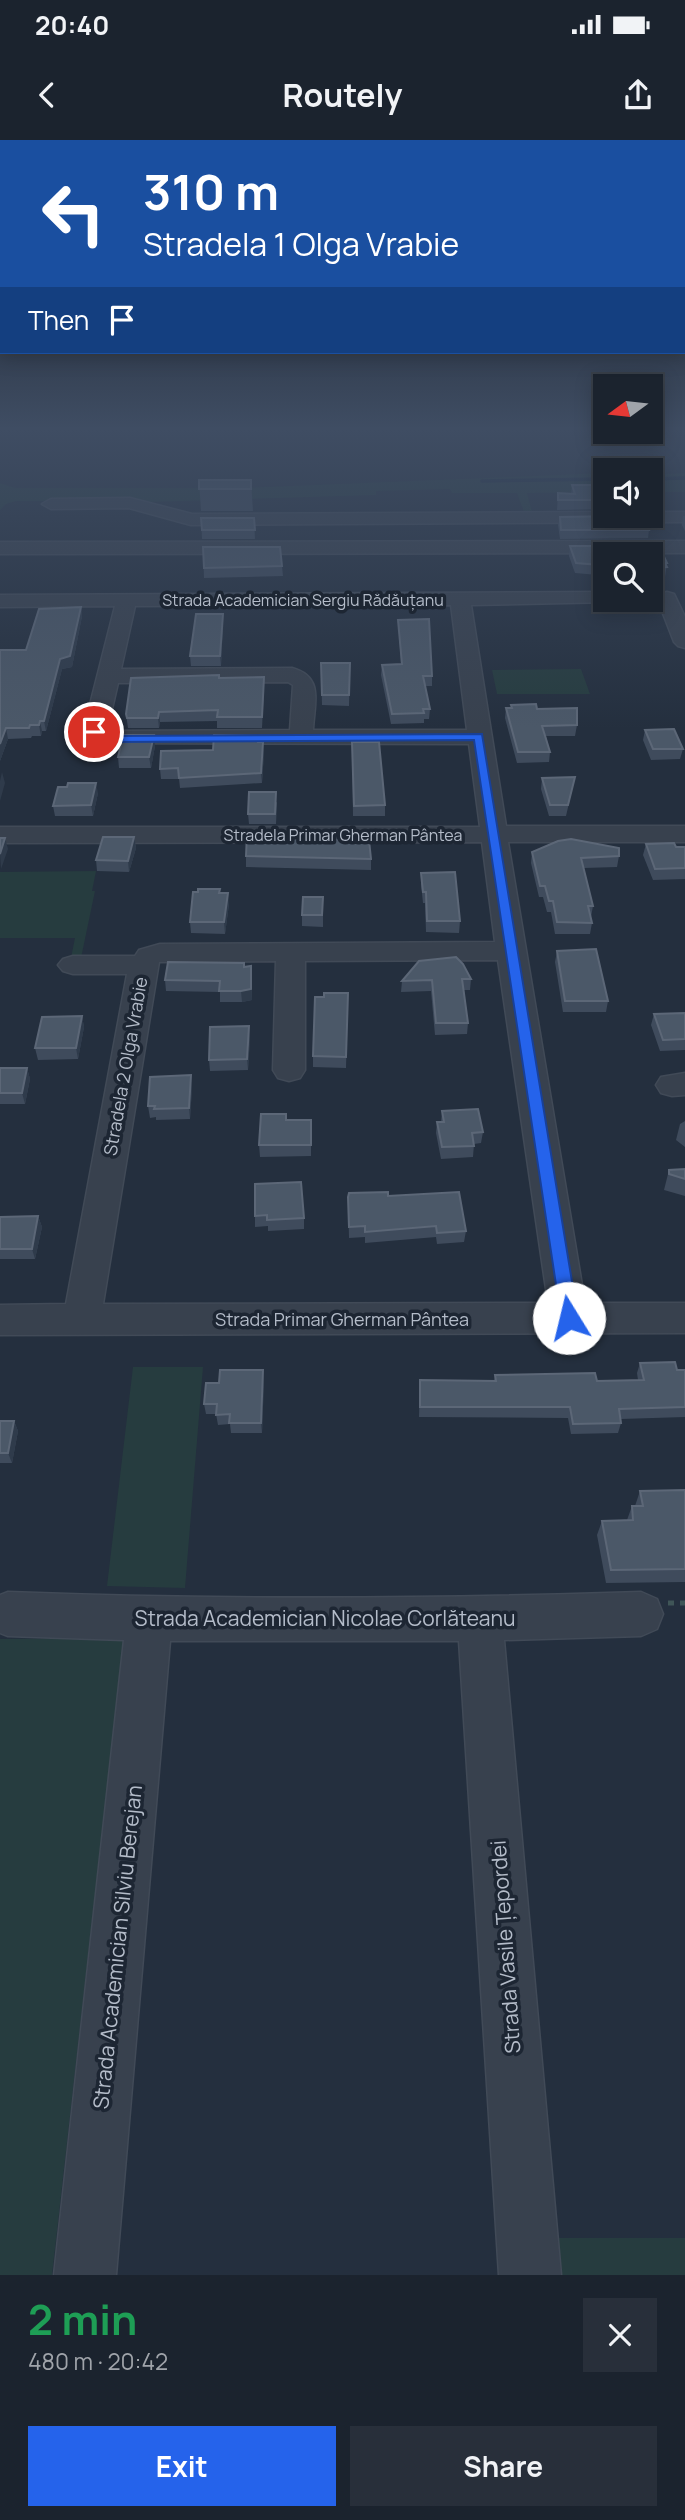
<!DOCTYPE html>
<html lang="en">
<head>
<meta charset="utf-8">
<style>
	body { margin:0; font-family:Manrope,sans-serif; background:#282f3a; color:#f1f3f6; height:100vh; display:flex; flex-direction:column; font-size:26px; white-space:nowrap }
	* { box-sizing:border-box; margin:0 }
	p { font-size:23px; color:#a0a4aa }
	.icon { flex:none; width:38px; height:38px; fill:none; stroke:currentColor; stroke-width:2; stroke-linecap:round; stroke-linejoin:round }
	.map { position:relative; height:2135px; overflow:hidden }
	.details { display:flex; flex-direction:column; background:#1b232e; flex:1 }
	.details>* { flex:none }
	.top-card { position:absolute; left:0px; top:0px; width:686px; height:214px; box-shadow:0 4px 18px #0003,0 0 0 2px #39404a; background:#1a4fa0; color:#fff; overflow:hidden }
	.needle { width:46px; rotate:255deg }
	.fabs { position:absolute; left:593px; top:234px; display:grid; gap:14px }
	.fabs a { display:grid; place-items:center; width:70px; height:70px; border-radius:0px; background:#1b232e; box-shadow:0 4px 18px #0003,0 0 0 2px #39404a; font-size:35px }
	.pin { position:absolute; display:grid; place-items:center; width:60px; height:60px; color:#fff; margin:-30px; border:4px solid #fff; border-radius:50%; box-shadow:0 2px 7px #0007 }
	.me { position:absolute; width:77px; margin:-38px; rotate:351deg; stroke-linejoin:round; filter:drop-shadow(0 0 5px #0008) }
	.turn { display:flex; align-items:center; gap:24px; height:147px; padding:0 28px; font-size:32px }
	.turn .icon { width:91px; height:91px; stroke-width:2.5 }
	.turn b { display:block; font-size:49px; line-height:60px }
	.then { display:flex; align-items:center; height:66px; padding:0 28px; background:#0003; gap:14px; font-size:26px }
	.round { display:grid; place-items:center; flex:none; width:74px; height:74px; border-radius:0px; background:#282f3a }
	.overview { display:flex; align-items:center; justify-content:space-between; height:119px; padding:0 28px }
	h1 { font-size:42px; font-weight:700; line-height:52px; color:#1e9e55 }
	.cta { display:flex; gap:14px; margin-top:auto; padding:14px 28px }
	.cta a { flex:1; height:80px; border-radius:0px; background:#2563eb; color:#fff; font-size:28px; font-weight:700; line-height:80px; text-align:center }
	.cta a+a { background:#282f3a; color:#f1f3f6 }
	.status { display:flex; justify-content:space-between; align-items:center; height:49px; padding:0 35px; background:#1b232e; direction:ltr }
	.status svg { height:19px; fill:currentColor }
	header { display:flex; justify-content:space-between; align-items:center; height:91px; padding:0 28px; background:#1b232e; font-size:32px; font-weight:700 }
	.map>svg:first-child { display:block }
</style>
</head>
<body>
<div class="status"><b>20:40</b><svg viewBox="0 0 49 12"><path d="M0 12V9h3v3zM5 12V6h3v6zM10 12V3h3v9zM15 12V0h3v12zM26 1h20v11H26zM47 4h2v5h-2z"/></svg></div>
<header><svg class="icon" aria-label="back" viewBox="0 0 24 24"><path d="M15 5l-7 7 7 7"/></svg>Routely<svg class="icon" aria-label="share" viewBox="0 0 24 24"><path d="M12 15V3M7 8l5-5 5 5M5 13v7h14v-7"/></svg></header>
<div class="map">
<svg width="685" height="2135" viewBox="0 0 685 2135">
	<rect width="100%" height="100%" fill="#242f3e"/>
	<!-- green -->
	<path fill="#263c3f" d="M605,333V352L527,353L532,372H524L517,353H452L450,349L376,351V355L150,362L16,361L6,364L0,370V343L15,348H243Z
		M685,333V352H651V335Z
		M581,529L590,554H497L492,530Z
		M96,731L92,751H95L81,818H71L75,798H0V732Z
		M133,1227H203L185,1448L107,1446Z
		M124,1498L52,2135H0V1499Z
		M557,2098H685V2135H561Z"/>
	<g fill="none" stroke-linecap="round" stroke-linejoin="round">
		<!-- stream -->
		<path stroke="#17263c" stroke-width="3.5" d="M651,339L685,338
			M482,341L606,339"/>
		<defs>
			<path id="minor" d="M130,358L192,374L606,372V376H651V372H685V382L191,385L129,368L51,369L42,364L51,359Z
				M685,401V413L0,414V402Z
				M606,452V460H615L613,462L471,465L506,686H685V702H508L585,1163H685V1193L0,1195V1165L66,1164L127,834H73L63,831L58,825L63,819L73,816H135L139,810L160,804L495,802L482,702L0,703V687H480L469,604L92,603L83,592L115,466L0,467V455ZM451,465L467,590H313C314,564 325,537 292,528L121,529L135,466ZM288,542L293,545L290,590L107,591L118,543ZM498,820L548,1163L103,1164L159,822L276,821L273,930L278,938L289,941L300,938L305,930V821Z
				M667,452L674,454L685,477V508L678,506L674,502L657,458L660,454Z
				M685,933V955L672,956L661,953L656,945L661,937Z
				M8,1452C219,1460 430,1459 641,1452L657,1459L663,1474L657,1489L641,1496L504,1500L561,2135H499L459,1501H170L116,2135H54L124,1500L8,1496L0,1493V1455Z"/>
		</defs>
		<!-- minor casing -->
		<use href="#minor" stroke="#414a57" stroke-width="3"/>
		<!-- path -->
		<path stroke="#3f5557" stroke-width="5" stroke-dasharray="6 6" stroke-linecap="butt" d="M668,1463H685"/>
		<!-- minor -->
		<use href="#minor" fill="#38414e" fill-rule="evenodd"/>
	</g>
	<!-- wall -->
	<path fill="#3f4b5c" d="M199,340H251L253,371H201Z
		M572,345H606V369L557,370L558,353L571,354Z
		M683,376H685V391L682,385Z
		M560,377L649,390L648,398L560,399L558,385Z
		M201,378H254L255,399H202Z
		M570,406H659L667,423L665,437H651V415H606V438L599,439L598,435L575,433L569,416Z
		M203,407L282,426L283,436L204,438Z
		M81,467L82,476L72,527L62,529L46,591H42L41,596H32L31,598L8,599L0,621V510H26Z
		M223,474V484L221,526H191L190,516Z
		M398,480L432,536V546H425L430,569L429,579H424V583L391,584L381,535L382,525L401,524Z
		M321,523H350L349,566L322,565Z
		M219,538L264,548L262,588H217V581L160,582L159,588H128L126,574Z
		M511,565L537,569L577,585L575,596H546L550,612L549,622L517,623L505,578L506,568H511Z
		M645,590L683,609L680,619L651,620L643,600Z
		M154,595L155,606L151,628H119L118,617Z
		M259,596V602L264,612L262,643L180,648L179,639H161L160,629L213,610Z
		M352,602L385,665V676H353Z
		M575,637L566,676H549L541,649L542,638Z
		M98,653L93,676H55L53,666Z
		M277,662L276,684H249L248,674Z
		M134,697L136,708L129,732L97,731L96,720Z
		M275,699L371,719V730L246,727V716Z
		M646,704L676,707H685V739L653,740L643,715Z
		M532,712L619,716L617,727L584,728L593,766L591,777L592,783L590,794H555L551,772H547L543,757H539L531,723Z
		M421,733L460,781L459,793L426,792L425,763H423L421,744Z
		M220,753L229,764L225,794L191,793L190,782Z
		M323,757V787L302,786V775Z
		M557,811L608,861L606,872H563L555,822Z
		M251,826L252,860L242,862H220V852L166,851L165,840L244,827Z
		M471,839L470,850H464L468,883L467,894L435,895L431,851L401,852L402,841Z
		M348,853L346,928L313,927V916L324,857Z
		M685,873V910L660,911L651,885L654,874Z
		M82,876L84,887L78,919L38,920L35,908Z
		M250,897L248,930L210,931L209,920Z
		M0,928H27L30,939L25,964H0Z
		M192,947L190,979L156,980V977L150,978L148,966Z
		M442,971L483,992L481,1003L474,1004L473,1017L441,1019L436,993L437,982H441Z
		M286,974V980H311V1016L260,1017L259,1005Z
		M685,981V1007L676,1000L680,984Z
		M685,1029V1056L664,1050L669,1030Z
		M255,1044L304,1078V1089L268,1091V1086L255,1087Z
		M388,1056L466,1091L464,1102L437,1104L436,1097L365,1103V1097L349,1098L348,1057Z
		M38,1076L42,1087L35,1119H0V1078Z
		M640,1223L677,1230H685V1277L621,1279V1283L618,1293L571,1294L568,1278L419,1277L420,1240L494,1241L495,1235L597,1241L638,1240L637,1233Z
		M264,1241L262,1293H231L230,1284L218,1285L216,1274H206L204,1264L219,1243Z
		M0,1281H14L18,1291L12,1323H0Z
		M685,1350V1442L606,1443L597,1395L602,1381L627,1380L632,1366H635L640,1351Z"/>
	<!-- shaded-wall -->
	<path fill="#2f3b4b" d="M81,467L82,476L72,527L62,529L46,591L44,581L60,519Z
		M223,474V484L221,526L220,516Z
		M264,537V548L262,588V577Z
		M159,572L160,582L159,588L158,578Z
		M40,581L42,591L41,596L39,585Z
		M6,588L8,599L0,621V604Z
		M154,595L155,606L151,628L149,617Z
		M263,602L264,612L262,643L261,633Z
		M2,632L5,643L0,661V641Z
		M96,643L98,653L93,676L91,665Z
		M134,697L136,708L129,732L128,721Z
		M5,698L8,709L1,729L0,714Z
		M228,753L229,764L225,794L224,782Z
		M251,826L252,860L242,862L241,851Z
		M82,876L84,887L78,919L76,908Z
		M249,886L250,897L248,930L247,919Z
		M27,928L30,939L25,964L22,953Z
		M191,935L192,947L190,979L189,968Z
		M38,1076L42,1087L35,1119L32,1109Z
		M263,1230L264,1241L262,1293L261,1283Z
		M14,1281L18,1291L12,1323L8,1313Z"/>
	<!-- building -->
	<path fill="#4b5868" stroke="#5c6777" stroke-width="2" d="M199,340H251V349H199Z
		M572,345H606V360H558V353L575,354Z
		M622,376H643L649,390H561L560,377Z
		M201,378H254L255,390H202Z
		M570,406H659L667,423H665L667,427L651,428V415H606V429H601L600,425L576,423Z
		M203,407H280L282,426L204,428Z
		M81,467L70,516L60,519L44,581H40L39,585H30L29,588H6L0,604V510H26L39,469Z
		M196,474H223L220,516H190Z
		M429,479L432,536H423L430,569H423L424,573L392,574L382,525L402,524L398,480Z
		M321,523H350L349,555H322Z
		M219,535V538L264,537L262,577H217L218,570L159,572L158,578H127L126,574L131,538Z
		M536,564L537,569L577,568V585L542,586L550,612H518L506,568H512L511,565Z
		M674,589L683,609H653L645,590Z
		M123,595H154L149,617H118Z
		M214,595L259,596L258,602H263L261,633L179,638L178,628L160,629L161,611L213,610Z
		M352,602H379L385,665L354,666Z
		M575,637L568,665H550L542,638Z
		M68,643H96L91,665L53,666L58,647H67Z
		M249,652H276L275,674H248Z
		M247,694H275V699L369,700L371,719L246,716Z
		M103,697H134L128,721L96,720Z
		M0,698H5L0,714Z
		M571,699L619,708V716L581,718L593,766H588L592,783L557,782L553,761H549L545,746H540L532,712L558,701Z
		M674,703L676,707H685V728L655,729L646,704Z
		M455,732L460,781H427L426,752H423L421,733Z
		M198,749H220L219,753H228L224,782H190L193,752H198Z
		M303,757H323L322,775H302Z
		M596,809L608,861H565L557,811Z
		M456,817L463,824L471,839H462L468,883H436L432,840L402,841L419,821Z
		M168,822L244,823V827L251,826V849L241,851H219L220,841L165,840Z
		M324,853H348L346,917L313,916L315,857H324Z
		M685,873V899L663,900L654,874Z
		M82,876L76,908H35L42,877Z
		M249,886L247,919L209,920L210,887Z
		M0,928H27L22,953H0Z
		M191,935L189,968L154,969L155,966H148L150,937Z
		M478,969L483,992L472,993L474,1006L442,1007L437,982H444L442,971Z
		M261,974H286V980H311V1005H259Z
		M685,1029V1039L669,1034V1030Z
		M301,1042L304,1078L267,1080V1075L255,1076V1044Z
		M388,1052V1056L459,1052L466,1091L437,1093L436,1086L365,1092V1086L349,1087L348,1057L349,1053Z
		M38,1076L32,1109H0V1077Z
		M675,1222L677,1230H685V1267L619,1269L621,1283L573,1284L570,1267H420V1240L496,1241L495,1235L595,1233L597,1241L644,1240L640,1223Z
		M220,1230H263L261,1283H229L230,1274L216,1275L217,1264H204L206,1243H219Z
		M0,1281H14L8,1313H0Z
		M685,1350V1429L611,1430L602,1381L633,1380L632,1366H643L640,1351Z"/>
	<!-- sky -->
	<linearGradient id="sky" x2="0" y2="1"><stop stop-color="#141a22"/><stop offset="0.49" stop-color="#3f4d63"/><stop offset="1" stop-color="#3f4d63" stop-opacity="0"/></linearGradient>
	<rect width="685" height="589" fill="url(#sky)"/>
	<!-- route -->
	<path fill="#2563eb" stroke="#184099" stroke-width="2" d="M94,588L106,596L482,594L578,1178L575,1183H563L561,1178L474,600L105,602L93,598L89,592Z"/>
	<g text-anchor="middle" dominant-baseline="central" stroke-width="7" stroke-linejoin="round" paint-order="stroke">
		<!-- far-street labels -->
		<g font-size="16" fill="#b4bcc9" stroke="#1d2633">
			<text x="303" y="460">Strada Academician Sergiu Rădăuțanu</text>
			<text x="343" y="695">Stradela Primar Gherman Pântea</text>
		</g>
		<!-- street labels -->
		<g font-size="18" fill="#b4bcc9" stroke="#1d2633">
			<text transform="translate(125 926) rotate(-80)">Stradela 2 Olga Vrabie</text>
			<text x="342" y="1179">Strada Primar Gherman Pântea</text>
		</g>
		<!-- near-street labels -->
		<g font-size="21" fill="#b4bcc9" stroke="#1d2633">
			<text x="325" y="1478">Strada Academician Nicolae Corlăteanu</text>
			<text transform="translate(117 1807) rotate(-84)">Strada Academician Silviu Berejan</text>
			<text transform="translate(505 1807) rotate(-94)">Strada Vasile Țepordei</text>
		</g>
	</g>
</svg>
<div class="fabs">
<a><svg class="needle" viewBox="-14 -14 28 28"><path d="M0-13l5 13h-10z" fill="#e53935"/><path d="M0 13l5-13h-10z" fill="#a0a4aa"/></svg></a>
<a><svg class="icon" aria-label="sound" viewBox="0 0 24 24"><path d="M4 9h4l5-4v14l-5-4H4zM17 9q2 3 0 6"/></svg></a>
<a><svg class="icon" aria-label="search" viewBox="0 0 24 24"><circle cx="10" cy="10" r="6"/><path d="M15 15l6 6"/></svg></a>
</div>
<div class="pin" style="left:94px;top:592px;background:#d93025"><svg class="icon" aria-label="arrive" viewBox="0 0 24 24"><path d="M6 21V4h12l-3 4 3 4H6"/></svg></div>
<svg class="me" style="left:569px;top:1178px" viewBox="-20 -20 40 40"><circle r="19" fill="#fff"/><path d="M0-13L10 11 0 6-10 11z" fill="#2563eb"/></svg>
<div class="top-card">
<div class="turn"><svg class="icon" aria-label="left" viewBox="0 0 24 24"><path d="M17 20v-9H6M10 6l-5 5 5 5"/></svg><div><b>310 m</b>Stradela 1 Olga Vrabie</div></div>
<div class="then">Then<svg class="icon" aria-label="arrive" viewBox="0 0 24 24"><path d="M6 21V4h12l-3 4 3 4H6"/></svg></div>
</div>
</div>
<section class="details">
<div class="overview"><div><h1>2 min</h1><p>480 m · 20:42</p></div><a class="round"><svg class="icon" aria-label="close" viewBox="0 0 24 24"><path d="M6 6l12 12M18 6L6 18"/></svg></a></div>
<div class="cta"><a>Exit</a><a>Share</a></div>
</section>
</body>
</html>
